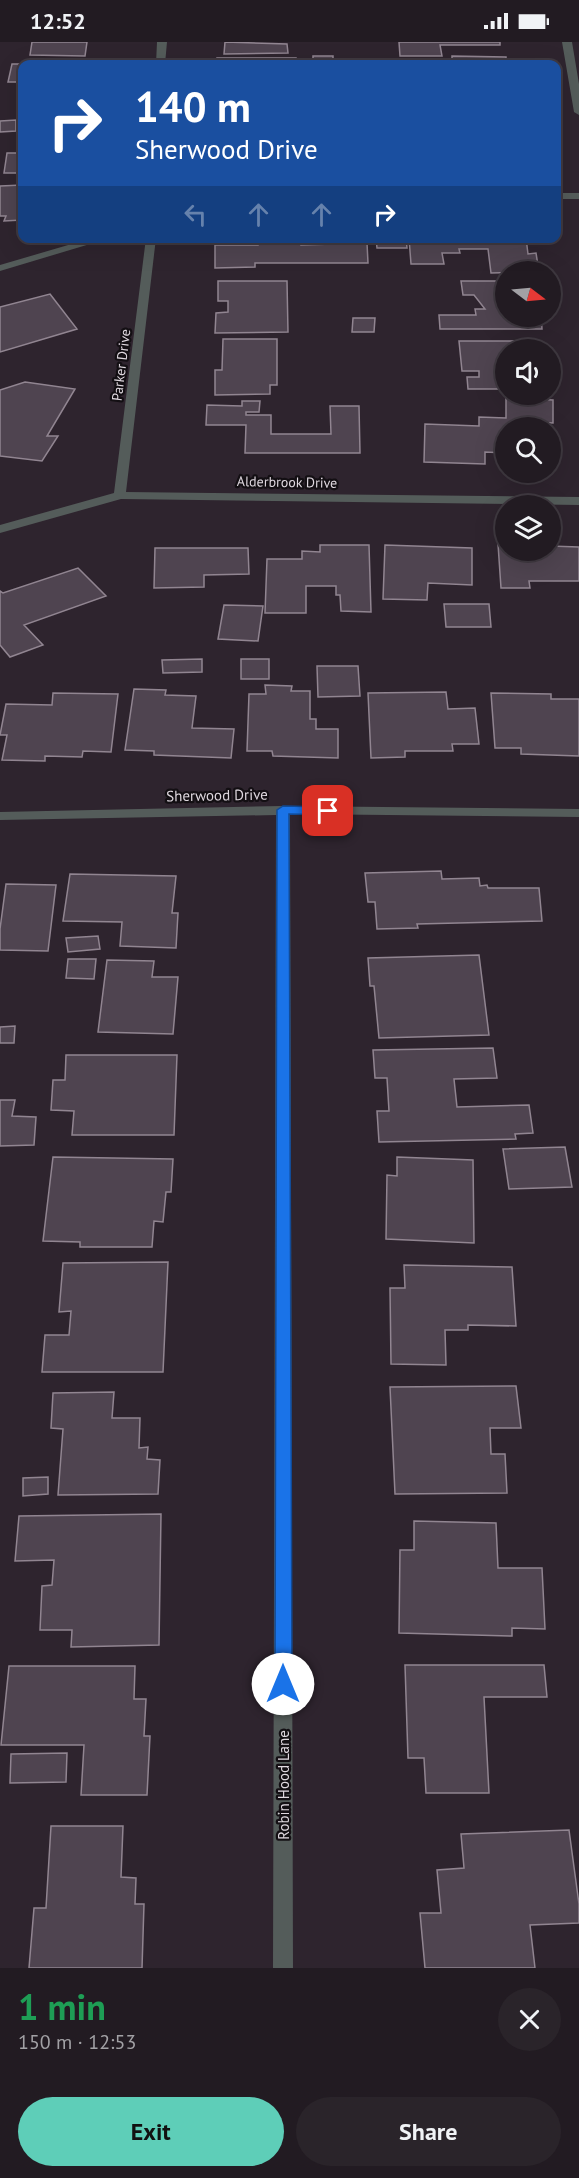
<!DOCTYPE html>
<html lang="en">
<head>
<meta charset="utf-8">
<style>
	body { margin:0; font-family:"PT Sans",sans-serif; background:#2a242a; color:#f1f3f6; height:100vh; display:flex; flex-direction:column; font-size:22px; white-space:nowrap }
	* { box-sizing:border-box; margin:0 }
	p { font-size:20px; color:#a2a1a5 }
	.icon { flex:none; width:33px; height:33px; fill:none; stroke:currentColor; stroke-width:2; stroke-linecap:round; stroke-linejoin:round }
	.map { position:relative; height:1926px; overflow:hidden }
	.details { display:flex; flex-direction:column; background:#221b22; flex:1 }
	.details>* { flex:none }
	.banner { position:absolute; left:18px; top:18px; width:543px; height:183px; border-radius:12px; box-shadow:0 6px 24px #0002,0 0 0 2px #3f3940; background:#1a4fa0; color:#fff; overflow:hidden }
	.needle { width:39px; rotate:106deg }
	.tools { position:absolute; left:495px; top:219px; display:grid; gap:12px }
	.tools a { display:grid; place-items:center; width:66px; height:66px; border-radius:50%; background:#221b22; box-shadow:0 6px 24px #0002,0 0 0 2px #3f3940; font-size:30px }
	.pin { position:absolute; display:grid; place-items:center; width:51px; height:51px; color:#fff; margin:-26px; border-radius:12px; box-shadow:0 3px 9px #0006 }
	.me { position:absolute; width:66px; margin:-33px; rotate:0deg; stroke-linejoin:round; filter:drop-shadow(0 0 4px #0008) }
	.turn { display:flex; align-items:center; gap:21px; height:126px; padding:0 18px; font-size:27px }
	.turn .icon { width:78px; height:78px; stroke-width:2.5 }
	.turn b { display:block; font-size:42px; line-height:51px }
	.lanes { display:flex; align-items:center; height:57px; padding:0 18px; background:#0003; justify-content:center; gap:30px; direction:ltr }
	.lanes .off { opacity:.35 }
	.round { display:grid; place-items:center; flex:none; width:63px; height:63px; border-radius:32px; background:#2a242a }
	.overview { display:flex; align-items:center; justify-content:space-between; height:102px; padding:0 18px }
	h1 { font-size:36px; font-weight:600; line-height:45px; color:#1e9e55 }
	.button { display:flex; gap:12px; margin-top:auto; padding:12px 18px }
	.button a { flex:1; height:69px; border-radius:36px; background:#5eceb8; color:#111; font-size:24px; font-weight:600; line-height:69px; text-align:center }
	.button a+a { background:#2a242a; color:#f1f3f6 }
	.status { display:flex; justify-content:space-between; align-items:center; height:42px; padding:0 30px; background:#221b22; direction:ltr }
	.status svg { height:16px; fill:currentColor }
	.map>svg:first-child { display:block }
</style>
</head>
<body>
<div class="status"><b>12:52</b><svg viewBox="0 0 49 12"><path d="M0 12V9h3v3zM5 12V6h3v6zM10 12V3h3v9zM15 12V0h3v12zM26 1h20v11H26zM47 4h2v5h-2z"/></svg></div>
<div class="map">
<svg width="579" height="1926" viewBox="0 0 579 1926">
	<rect width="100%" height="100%" fill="#2e242e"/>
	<!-- building -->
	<path fill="#4f4450" stroke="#918591" stroke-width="1.5" d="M32,0H87L85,14L30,13Z
		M225,0L287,2L288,11L224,12Z
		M399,0H500V3H440L442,14H400Z
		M313,14H333V20H362V22H313Z
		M452,14L506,15V22H442L452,21Z
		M217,16H296V22H217Z
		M49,18L94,19L93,22H22V40H8L12,22H48Z
		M16,78V89L0,90V79Z
		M7,111H22V131H4Z
		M22,143V178L4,179L6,174H0V144Z
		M258,196H301V203L367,201L368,221H255V225L215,226V203H258Z
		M376,196H406L407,206H377Z
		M409,196H526L528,212L536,211L539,230L491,231L488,207H459L460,211H442L444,222H411Z
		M218,239H287L288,290L215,291L216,271L228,270V259H218Z
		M461,239H506V274H541L542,287H440L439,273H476L475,267H485L474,253H463Z
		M50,252L77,287L0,310V265Z
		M353,276H375L374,290H352Z
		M223,297H277V343H270V352L215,353V328H222Z
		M459,299H541L542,308H506V347H468L467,335H479V329H462Z
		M25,340L75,347L47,394H58L42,419L0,414V348Z
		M506,356L553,358V381L535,380V386H506V411L485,410V422L424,420L425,382L479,384V375L506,376Z
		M242,359H260L259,370H246V373H271V392H331L330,364H359L360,411H245L246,383H206L207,363L242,364Z
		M498,502H506V508H550V504L579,505V539H529L530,546H501Z
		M320,503H369L371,570L341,569L340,553H336V544H306V571H265L267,517H302V509L320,510Z
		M385,503L472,506V543L428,541L427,558L383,557Z
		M155,506H248L249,532L204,533V545L154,546Z
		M78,526L106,554L24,583L43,603L10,615L0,603V549L3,551Z
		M444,562H489L491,585H446Z
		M224,563L263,564L258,599L218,597Z
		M202,617V630L163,631L162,618Z
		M241,617H269V637H241Z
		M317,624H358L360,654L318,655Z
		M265,643L292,644L291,649H310V677H316V687H338V716L273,714L272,709H247L249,652H266Z
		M134,647L166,648L165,653L196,654L192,686L234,687L231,716L154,713V709L125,708Z
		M446,650L448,667L475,666L479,702H452L453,709H405V715L371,716L368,651Z
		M53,651L118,652L111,710L83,709L82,715L45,714V719L2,718L7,693H0L6,662L52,663Z
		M491,651L551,652V657H579V714L521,712V706H495Z
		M441,829L442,837L479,836L480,844L487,843L488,846H539L542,879L417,882L418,886L377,887L375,860H368L365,831Z
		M70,832L176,834L172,871H178L176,906L120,904L122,880L63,879Z
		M6,842L56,843L48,909L0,908V887Z
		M98,894L100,907L68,910L66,896Z
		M479,913L489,993L379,996L374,944H370L368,916Z
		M68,917H96L94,937L66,936Z
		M107,918L154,919L152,935H178L173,992L98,990Z
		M15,984L14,1001H0V985Z
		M493,1006L497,1036L454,1037L457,1065L529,1063L533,1091L515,1092L516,1097L379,1100L377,1069H389L387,1036H375L373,1008Z
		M66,1013H177L174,1093H72L74,1069L51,1068L53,1038H65Z
		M0,1058H15L12,1074L36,1075L34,1103L0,1104Z
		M565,1105L572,1145L509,1147L503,1107Z
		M53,1115L173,1117L171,1150H166L163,1180L154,1179L152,1205H80V1200L43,1199Z
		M397,1115L473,1118L474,1201L386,1197L387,1133L397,1134Z
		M168,1220L163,1330H42L45,1293H69L71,1269L59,1270L63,1221Z
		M404,1223L512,1225L516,1284L468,1283V1288H445L446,1323L391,1322L390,1246H405Z
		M516,1344L521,1386H490L491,1412H505L507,1451L395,1452L390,1345Z
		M114,1350L112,1376H140L139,1406L148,1405L147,1417L160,1418L158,1452L58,1453L63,1387L51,1386L53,1351Z
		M48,1435V1452L23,1454V1436Z
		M161,1472L159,1603L71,1605L72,1588H40L42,1544L52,1543L54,1518L15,1519L19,1474Z
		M414,1479L496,1481L498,1526H542L545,1587L512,1586V1594L399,1591L400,1508H414Z
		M405,1623H544L547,1655H484L489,1751H426L424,1716H408Z
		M9,1624H135L134,1657H146L144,1694H150L147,1753H81L84,1703H1Z
		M67,1711L66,1740L10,1741L11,1712Z
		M51,1784H123L121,1835L136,1836L135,1862H144L142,1926H29L34,1866H46Z
		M569,1788L579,1862V1881L530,1883L535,1926H425L420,1871H441L437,1828L464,1826L461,1792Z"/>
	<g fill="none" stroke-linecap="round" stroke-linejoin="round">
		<!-- minor -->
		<path fill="#545c5a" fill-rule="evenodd" d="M157,0H167L165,22H156Z
			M562,0H572L579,42V73L574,70Z
			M556,151H579V157H556Z
			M92,196H110L0,229V223Z
			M146,196H156L126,450L579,455V463L121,457L0,491V483L114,451Z
			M283,764L579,767V775L290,772L293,1926H273L276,773L0,778V770Z"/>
	</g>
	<!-- route -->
	<path fill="#1a73e8" stroke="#114b97" stroke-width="1.5" d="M283,764L328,765L335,769L328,773L289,772L292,1642L289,1648L283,1650L277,1648L275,1642L277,768Z"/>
	<g text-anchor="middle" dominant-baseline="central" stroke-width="4.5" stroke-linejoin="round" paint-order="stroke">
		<!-- far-street labels -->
		<g font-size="14" fill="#dfd8df" stroke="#130f13">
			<text transform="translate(121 323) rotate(-83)">Parker Drive</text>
			<text transform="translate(287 440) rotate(1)">Alderbrook Drive</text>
		</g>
		<!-- street labels -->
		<g font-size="15" fill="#dfd8df" stroke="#130f13">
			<text transform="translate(217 753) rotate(-1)">Sherwood Drive</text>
			<text transform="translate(283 1743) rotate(-90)">Robin Hood Lane</text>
		</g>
	</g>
</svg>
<div class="tools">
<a><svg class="needle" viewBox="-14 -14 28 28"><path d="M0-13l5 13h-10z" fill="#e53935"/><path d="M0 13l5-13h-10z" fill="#a2a1a5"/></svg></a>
<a><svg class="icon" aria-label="sound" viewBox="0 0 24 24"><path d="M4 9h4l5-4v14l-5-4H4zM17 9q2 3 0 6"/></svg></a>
<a><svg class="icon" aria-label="search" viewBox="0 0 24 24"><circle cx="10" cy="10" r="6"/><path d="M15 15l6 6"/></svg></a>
<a><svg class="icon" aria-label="layers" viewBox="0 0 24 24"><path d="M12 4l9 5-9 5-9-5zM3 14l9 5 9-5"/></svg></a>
</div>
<div class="pin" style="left:328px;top:769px;background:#d93025"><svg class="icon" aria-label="arrive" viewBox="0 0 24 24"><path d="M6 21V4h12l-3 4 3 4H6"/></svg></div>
<svg class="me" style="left:283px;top:1642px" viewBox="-20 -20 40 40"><circle r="19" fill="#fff"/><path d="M0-13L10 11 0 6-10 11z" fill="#1a73e8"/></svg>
<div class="banner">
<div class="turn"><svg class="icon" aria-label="right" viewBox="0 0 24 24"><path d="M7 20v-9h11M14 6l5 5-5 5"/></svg><div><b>140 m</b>Sherwood Drive</div></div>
<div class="lanes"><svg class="icon off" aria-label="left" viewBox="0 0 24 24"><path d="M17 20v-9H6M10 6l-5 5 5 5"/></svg><svg class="icon off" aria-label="ahead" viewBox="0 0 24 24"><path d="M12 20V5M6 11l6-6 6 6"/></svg><svg class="icon off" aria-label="ahead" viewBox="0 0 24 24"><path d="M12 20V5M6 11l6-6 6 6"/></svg><svg class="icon" aria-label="right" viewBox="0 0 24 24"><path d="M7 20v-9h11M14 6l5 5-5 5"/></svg></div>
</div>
</div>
<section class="details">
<div class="overview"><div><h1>1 min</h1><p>150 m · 12:53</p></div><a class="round"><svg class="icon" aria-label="close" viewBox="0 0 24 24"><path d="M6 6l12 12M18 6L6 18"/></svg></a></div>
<div class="button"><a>Exit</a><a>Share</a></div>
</section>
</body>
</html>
